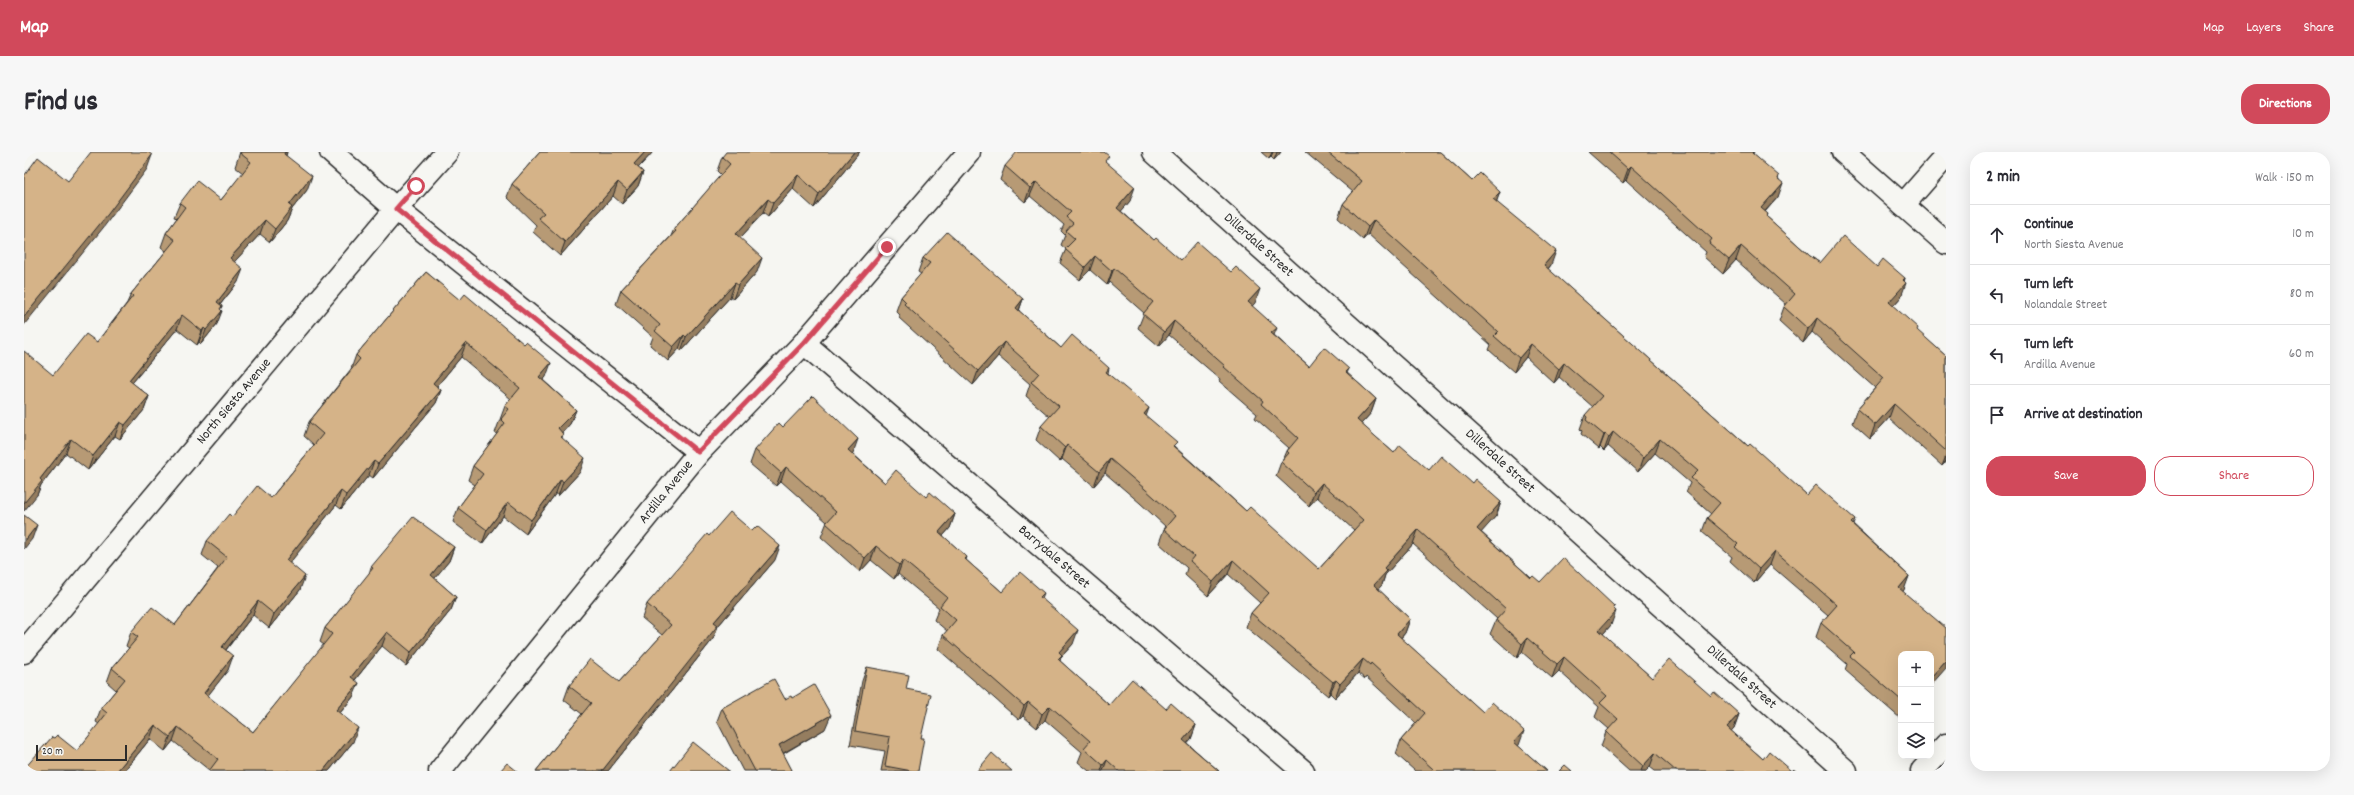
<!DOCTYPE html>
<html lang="en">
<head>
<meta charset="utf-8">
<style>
  body { margin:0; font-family:Dekko,sans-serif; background:#f7f7f7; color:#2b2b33 }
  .controls { position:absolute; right:12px; bottom:12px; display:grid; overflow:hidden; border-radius:8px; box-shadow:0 4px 16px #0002 }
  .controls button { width:36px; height:36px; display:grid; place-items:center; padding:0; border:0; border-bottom:1px solid #e1e1e2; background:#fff; color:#2b2b33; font:20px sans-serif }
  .scale { position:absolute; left:12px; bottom:10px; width:91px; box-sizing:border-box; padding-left:4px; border:2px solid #2b2b2b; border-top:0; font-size:11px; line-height:14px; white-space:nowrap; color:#2b2b2b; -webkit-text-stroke:3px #f6f6f2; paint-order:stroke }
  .stop { position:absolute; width:12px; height:12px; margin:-9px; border:3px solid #d1495b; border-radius:50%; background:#fff }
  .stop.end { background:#d1495b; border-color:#fff; box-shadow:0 1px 4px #0008 }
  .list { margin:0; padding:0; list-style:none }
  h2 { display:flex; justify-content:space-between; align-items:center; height:52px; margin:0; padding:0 16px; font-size:17px }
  h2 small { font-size:13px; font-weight:400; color:#7c7c81 }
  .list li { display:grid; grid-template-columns:26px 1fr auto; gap:12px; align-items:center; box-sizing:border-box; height:60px; padding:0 16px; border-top:1px solid #e1e1e2 }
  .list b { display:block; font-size:15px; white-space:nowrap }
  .list p { margin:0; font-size:13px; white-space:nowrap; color:#7c7c81 }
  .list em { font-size:13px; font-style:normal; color:#7c7c81 }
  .actions { display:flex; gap:8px; padding:12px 16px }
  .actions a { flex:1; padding:9px 0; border:1px solid #d1495b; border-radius:16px; text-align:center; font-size:14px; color:#d1495b }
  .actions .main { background:#d1495b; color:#fff }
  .icon { flex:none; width:22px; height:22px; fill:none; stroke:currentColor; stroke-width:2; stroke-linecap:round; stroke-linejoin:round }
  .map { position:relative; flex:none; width:1922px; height:619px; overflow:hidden; border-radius:16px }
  header { display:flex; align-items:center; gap:24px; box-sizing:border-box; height:56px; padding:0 20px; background:#d1495b; color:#fff }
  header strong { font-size:19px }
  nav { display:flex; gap:22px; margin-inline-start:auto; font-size:14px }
  .intro { display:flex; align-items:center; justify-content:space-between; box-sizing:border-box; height:96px; padding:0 24px }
  h1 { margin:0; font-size:28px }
  .button { padding:10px 18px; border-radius:16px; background:#d1495b; color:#fff; font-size:14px; font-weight:700 }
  main { display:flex; gap:24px; padding:0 24px }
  aside { flex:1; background:#fff; border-radius:16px; box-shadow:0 4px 16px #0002 }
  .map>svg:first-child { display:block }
</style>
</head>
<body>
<header>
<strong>Map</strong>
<nav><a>Map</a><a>Layers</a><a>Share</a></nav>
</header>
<div class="intro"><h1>Find us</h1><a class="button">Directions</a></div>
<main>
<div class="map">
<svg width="1922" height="619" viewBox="0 0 1922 619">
  <rect width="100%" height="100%" fill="#f6f6f2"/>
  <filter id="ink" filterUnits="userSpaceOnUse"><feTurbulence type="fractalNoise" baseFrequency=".025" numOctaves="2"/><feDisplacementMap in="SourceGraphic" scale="8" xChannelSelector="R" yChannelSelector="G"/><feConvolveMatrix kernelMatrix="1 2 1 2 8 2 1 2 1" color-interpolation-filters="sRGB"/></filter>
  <g filter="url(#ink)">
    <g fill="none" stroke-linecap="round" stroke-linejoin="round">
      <defs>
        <g id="minor">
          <path d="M 307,0 L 372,57 L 675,300"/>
          <path id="s1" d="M 1130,0 L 1822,619"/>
          <path d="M 1819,0 L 1922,91"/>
          <path d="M 1879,53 L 1922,4"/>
          <path id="s2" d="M 780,191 L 1279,619"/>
          <path id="s3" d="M 0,500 L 372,57 L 423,0"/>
          <path id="s4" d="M 416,619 L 675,300 L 780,191 L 945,0"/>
          <path d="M 1898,619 L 1922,593"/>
        </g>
      </defs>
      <use href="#minor" stroke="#2b2b2b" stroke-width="25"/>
      <use href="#minor" stroke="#f6f6f2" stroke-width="22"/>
    </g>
    <path fill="#b79a75" stroke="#2b2b2b" d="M 216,0 L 263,0 L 262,4 L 283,38 L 268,57 L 263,69 L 246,90 L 236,82 L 210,110 L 214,130 L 196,153 L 196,157 L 193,172 L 177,192 L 175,190 L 173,193 L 153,177 L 108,231 L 125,244 L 120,258 L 96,287 L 91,284 L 64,318 L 42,301 L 17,333 L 13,343 L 29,223 L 73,190 L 103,151 L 107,142 L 142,99 L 137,95 L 142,81 L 153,66 L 150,65 L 156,51 L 197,48 L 219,21 L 211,15 Z
      M 516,0 L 629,0 L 614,16 L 619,20 L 614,34 L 598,52 L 589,44 L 536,104 L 509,80 L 512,73 L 483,45 L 488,32 Z
      M 1237,0 L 1257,0 L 1250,8 L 1247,5 L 1245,7 Z
      M 1281,0 L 1416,0 L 1448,29 L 1476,40 L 1472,50 L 1527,113 L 1524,117 L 1724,294 L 1783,343 L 1831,367 L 1829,372 L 1885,424 L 1879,439 L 1877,502 L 1877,567 L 1821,518 L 1823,512 L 1792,485 L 1797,471 L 1804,463 L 1746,413 L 1730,431 L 1706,409 L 1708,405 L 1678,380 L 1683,366 L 1687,362 L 1662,340 L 1666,331 L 1631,301 L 1614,320 L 1584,294 L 1580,299 L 1576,295 L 1575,297 L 1557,282 L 1558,279 L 1556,277 L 1561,263 L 1569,255 L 1535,225 L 1530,231 L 1502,205 L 1490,220 L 1465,198 L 1467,193 L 1344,82 L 1339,88 L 1314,66 L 1319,52 L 1329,40 Z
      M 1564,0 L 1730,0 L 1729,2 L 1755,27 L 1754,45 L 1741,60 L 1744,62 L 1743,65 L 1786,104 L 1796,111 L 1853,115 L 1881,126 L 1877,145 L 1869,154 L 1893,179 L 1922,204 L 1922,311 L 1921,311 L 1918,314 L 1865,266 L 1846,287 L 1828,271 L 1833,257 L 1851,236 L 1788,180 L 1779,191 L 1755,169 L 1760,155 L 1762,152 L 1712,108 L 1699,122 L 1680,105 L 1682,100 L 1602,28 L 1599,31 Z
      M 835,1 L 790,56 L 769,37 L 744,65 L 739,61 L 716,86 L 733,120 L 709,147 L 706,145 L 657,199 L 655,197 L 644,209 L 626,193 L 629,185 L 592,152 L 597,138 L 647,84 L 650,77 L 697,23 L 693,19 L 698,5 Z
      M 1083,11 L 1106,49 L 1097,59 L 1130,88 L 1157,108 L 1231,151 L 1228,154 L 1250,183 L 1285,214 L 1325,217 L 1323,221 L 1352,247 L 1347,261 L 1337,272 L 1370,301 L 1405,318 L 1448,331 L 1477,350 L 1472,364 L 1457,380 L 1507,426 L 1516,430 L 1590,454 L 1587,473 L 1579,482 L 1628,526 L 1687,544 L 1715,562 L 1710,576 L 1707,579 L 1739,607 L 1768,619 L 1631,619 L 1626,615 L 1622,619 L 1605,619 L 1577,594 L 1582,580 L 1585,577 L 1571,565 L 1575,555 L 1535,519 L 1528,526 L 1498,500 L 1493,506 L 1466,482 L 1472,468 L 1473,467 L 1389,392 L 1361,423 L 1358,433 L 1354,437 L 1386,467 L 1381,481 L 1377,486 L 1495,593 L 1494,594 L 1523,619 L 1391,619 L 1372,602 L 1377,588 L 1392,571 L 1342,525 L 1341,527 L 1334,521 L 1311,546 L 1306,541 L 1304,544 L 1222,475 L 1227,461 L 1236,451 L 1204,422 L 1184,444 L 1161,423 L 1163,416 L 1135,391 L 1140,377 L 1142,375 L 1116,351 L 1081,321 L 1070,334 L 1038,307 L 1036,310 L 1012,288 L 1017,274 L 1026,265 L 1002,244 L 1006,232 L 974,204 L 949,233 L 875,166 L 876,163 L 872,159 L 877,145 L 897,122 L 894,120 L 899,106 L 999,147 L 995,159 L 1037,196 L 1085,216 L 1084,221 L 1122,264 L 1151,295 L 1222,359 L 1295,417 L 1330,378 L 1293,345 L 1285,354 L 1252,324 L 1257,310 L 1260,306 L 1263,299 L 1265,296 L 1231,266 L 1233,262 L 1195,229 L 1196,227 L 1145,183 L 1135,194 L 1114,176 L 1120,161 L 1085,130 L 1083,133 L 1066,118 L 1056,128 L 1036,111 L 1042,97 L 1037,93 L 1041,83 L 1037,79 L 1040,73 L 1006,44 L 1001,50 L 976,28 L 981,14 Z
      M 402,120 L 522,225 L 519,228 L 552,258 L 546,272 L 538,281 L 539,282 L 538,286 L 556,320 L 534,344 L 532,341 L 502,382 L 479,364 L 458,392 L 429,370 L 434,356 L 451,333 L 444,328 L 449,314 L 473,282 L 471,281 L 481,254 L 487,247 L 437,205 L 413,234 L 417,238 L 412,251 L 349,326 L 345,323 L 317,357 L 312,353 L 265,411 L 276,438 L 245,476 L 229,463 L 202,498 L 204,518 L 183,544 L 229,580 L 300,493 L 296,490 L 301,476 L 345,422 L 347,415 L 430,395 L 425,409 L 410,426 L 432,445 L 427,458 L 382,514 L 358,494 L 331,528 L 329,545 L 316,561 L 329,590 L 305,619 L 185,619 L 185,618 L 149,589 L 141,599 L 126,587 L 100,619 L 0,619 L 53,599 L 75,572 L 72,570 L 77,556 L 92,538 L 83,530 L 88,516 L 105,496 L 102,494 L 107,480 L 151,473 L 194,416 L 178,403 L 183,389 L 208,365 L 247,346 L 290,293 L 280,284 L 285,270 L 327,217 L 332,203 Z
      M 759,275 L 829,301 L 828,301 L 861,331 L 902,345 L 931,362 L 926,376 L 919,384 L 943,405 L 942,408 L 978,440 L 1020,441 L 1018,446 L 1049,492 L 1037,505 L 1036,509 L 1085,553 L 1142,557 L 1172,573 L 1167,587 L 1163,591 L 1195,619 L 1065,619 L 1054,610 L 1058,600 L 1021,568 L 1013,576 L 999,564 L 995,568 L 914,497 L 919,483 L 923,479 L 910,468 L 915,456 L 874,422 L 870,427 L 847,408 L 836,420 L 797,385 L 803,370 L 757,329 L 752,334 L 726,312 L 731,298 Z
      M 685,384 L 751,408 L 694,474 L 689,487 L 584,619 L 512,619 L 558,562 L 540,548 L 545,534 L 595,530 L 638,483 L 618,466 L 623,452 Z
      M 843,515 L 897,586 L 894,619 L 857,619 L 861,599 L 826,593 L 838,529 Z
      M 768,546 L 801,577 L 759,602 L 768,619 L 719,619 L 693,569 L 698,556 Z"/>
    <path fill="#957d5f" stroke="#2b2b2b" d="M 261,0 L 263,0 L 260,10 L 260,2 Z
      M 621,0 L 629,0 L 605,26 L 610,12 Z
      M 830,0 L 836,0 L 835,1 L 790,56 L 795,42 Z
      M 1248,0 L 1249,0 L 1247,5 L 1245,7 Z
      M 1253,0 L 1257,0 L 1250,8 Z
      M 128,3 L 123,17 L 79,76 L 0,173 L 0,165 Z
      M 1607,14 L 1602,28 L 1599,31 L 1604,17 Z
      M 619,20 L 614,34 L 598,52 L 603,38 Z
      M 774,23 L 769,37 L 744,65 L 749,51 Z
      M 288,24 L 283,38 L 268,57 L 263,69 L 246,90 L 251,77 L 265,53 Z
      M 594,30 L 589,44 L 536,104 L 541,90 Z
      M 1012,30 L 1006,44 L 1001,50 L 1006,36 Z
      M 1759,31 L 1754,45 L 1731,70 L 1737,56 Z
      M 1111,35 L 1106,49 L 1088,70 L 1093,56 Z
      M 1476,40 L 1471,54 L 1469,47 Z
      M 744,47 L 739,61 L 707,96 L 712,82 Z
      M 241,68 L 236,82 L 201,120 L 206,106 Z
      M 1350,68 L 1344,82 L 1339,88 L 1344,75 Z
      M 1717,94 L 1712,108 L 1699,122 L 1705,108 Z
      M 1532,99 L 1527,113 L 1515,127 L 1520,113 Z
      M 1071,104 L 1066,118 L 1056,128 L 1061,115 Z
      M 738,106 L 733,120 L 709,147 L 714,133 Z
      M 1090,116 L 1085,130 L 1083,133 L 1088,119 Z
      M 219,117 L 214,130 L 187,164 L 193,150 Z
      M 1881,126 L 1878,135 L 1882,131 L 1877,145 L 1860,164 L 1865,150 L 1879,128 Z
      M 711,131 L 706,145 L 657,199 L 662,185 Z
      M 1236,137 L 1231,151 L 1219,164 L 1224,150 Z
      M 999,147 L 994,161 L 992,156 Z
      M 198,154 L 194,163 L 198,159 L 193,172 L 177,192 L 182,178 Z
      M 158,163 L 153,177 L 99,242 L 105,228 Z
      M 1793,166 L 1788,180 L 1779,191 L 1784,177 Z
      M 1150,169 L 1145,183 L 1135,194 L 1140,180 Z
      M 180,176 L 175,190 L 173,193 L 178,179 Z
      M 1253,176 L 1247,190 L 1247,181 Z
      M 660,183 L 655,197 L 644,209 L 649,195 Z
      M 980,190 L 974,204 L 949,233 L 954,219 Z
      M 442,191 L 437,205 L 404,245 L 409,231 Z
      M 1507,192 L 1502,205 L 1490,220 L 1495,206 Z
      M 527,211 L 522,225 L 510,239 L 515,225 Z
      M 1540,211 L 1535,225 L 1530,231 L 1535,217 Z
      M 417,238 L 412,251 L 349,326 L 354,312 Z
      M 125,244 L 120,258 L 96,287 L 101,273 Z
      M 1352,247 L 1347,261 L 1328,282 L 1333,268 Z
      M 1870,252 L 1865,266 L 1846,287 L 1851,273 Z
      M 1125,256 L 1120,270 L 1120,262 Z
      M 552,258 L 546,272 L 529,290 L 534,276 Z
      M 96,270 L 91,284 L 64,318 L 69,304 Z
      M 1589,280 L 1584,294 L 1580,299 L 1585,285 Z
      M 1581,282 L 1576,295 L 1575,297 L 1580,283 Z
      M 47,287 L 42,301 L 17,333 L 13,343 L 0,359 L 0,351 L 16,327 Z
      M 834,287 L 829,301 L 819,312 L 824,298 Z
      M 1636,287 L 1631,301 L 1614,320 L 1619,306 Z
      M 1043,293 L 1038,307 L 1036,310 L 1041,296 Z
      M 1922,304 L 1922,309 L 1918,314 Z
      M 561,306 L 556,320 L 534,344 L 539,330 Z
      M 1086,307 L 1081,321 L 1070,334 L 1075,320 Z
      M 350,309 L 345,323 L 317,357 L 322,343 Z
      M 762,315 L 757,329 L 752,334 L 757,321 Z
      M 537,327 L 532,341 L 502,382 L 507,368 Z
      M 1298,331 L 1293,345 L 1285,354 L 1290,340 Z
      M 317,339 L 312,353 L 257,422 L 262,408 Z
      M 484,350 L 479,364 L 458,392 L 463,378 Z
      M 1477,350 L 1472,364 L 1448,391 L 1453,377 Z
      M 931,362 L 926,376 L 910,394 L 915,380 Z
      M 13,373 L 8,387 L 0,397 L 0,390 Z
      M 1394,378 L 1389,392 L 1361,423 L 1358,433 L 1345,447 L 1350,433 L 1360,416 Z
      M 756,394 L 751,408 L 694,474 L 689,487 L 584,619 L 578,619 L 690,470 Z
      M 852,394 L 847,408 L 836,420 L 841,406 Z
      M 430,395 L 425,409 L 402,437 L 407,423 Z
      M 1751,399 L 1746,413 L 1730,431 L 1735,417 Z
      M 879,408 L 874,422 L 870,427 L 875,413 Z
      M 1209,408 L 1204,422 L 1184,444 L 1189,430 Z
      M 281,424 L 276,438 L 245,476 L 250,462 Z
      M 1885,424 L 1880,438 L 1870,450 L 1875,436 Z
      M 432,445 L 427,458 L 382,514 L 387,500 Z
      M 234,449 L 229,463 L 193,509 L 198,495 Z
      M 1590,454 L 1587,464 L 1592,459 L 1587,473 L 1570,492 L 1575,478 Z
      M 1386,467 L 1381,481 L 1368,496 L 1373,482 Z
      M 1054,478 L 1049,492 L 1037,505 L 1033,517 L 1035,500 Z
      M 363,480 L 358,494 L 322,539 L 327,525 Z
      M 1503,486 L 1498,500 L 1493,506 L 1498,492 Z
      M 209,504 L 204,518 L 175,555 L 180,541 Z
      M 1540,505 L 1535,519 L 1528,526 L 1533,512 Z
      M 1339,507 L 1334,521 L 1311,546 L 1316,532 Z
      M 1922,508 L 1922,516 L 1907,533 L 1907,525 Z
      M 1312,528 L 1306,541 L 1304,544 L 1309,530 Z
      M 335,531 L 329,545 L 307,572 L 312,558 Z
      M 1004,550 L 999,564 L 995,568 L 1000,554 Z
      M 1026,554 L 1021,568 L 1013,576 L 1018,562 Z
      M 1715,562 L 1710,576 L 1698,589 L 1703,575 Z
      M 807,563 L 801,577 L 749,607 L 755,593 Z
      M 131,573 L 126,587 L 100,619 L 93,619 Z
      M 1172,573 L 1167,587 L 1154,602 L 1159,588 Z
      M 154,575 L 149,589 L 141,599 L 146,585 Z
      M 334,576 L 329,590 L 305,619 L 299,619 Z
      M 1500,579 L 1495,593 L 1485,604 L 1490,590 Z
      M 1631,601 L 1626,615 L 1622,619 L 1617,619 L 1619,614 Z
      M 1083,608 L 1079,619 L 1077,619 L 1079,613 Z"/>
    <path fill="#d5b388" stroke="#2b2b2b" d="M 67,0 L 124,0 L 128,3 L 84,62 L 0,165 L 0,24 L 14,5 L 44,29 Z
      M 216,0 L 261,0 L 260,2 L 288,24 L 265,53 L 268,55 L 251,77 L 241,68 L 206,106 L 219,117 L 193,150 L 198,154 L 196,157 L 198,159 L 182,178 L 180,176 L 178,179 L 158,163 L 105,228 L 125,244 L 101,273 L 96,270 L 69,304 L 47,287 L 16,327 L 18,329 L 0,351 L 0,199 L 29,223 L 62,182 L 73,190 L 109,144 L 107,142 L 151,88 L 142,81 L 161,55 L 156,51 L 173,29 L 197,48 L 227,10 L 216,1 Z
      M 516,0 L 621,0 L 610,12 L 619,20 L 603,38 L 594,30 L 541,90 L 514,66 L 520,61 L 488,32 Z
      M 702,0 L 830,0 L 795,42 L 774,23 L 749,51 L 744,47 L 712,82 L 738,106 L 714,133 L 711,131 L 662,185 L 660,183 L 649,195 L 631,179 L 636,173 L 597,138 L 652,79 L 650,77 L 706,12 L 698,5 Z
      M 993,0 L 1080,0 L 1085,4 L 1081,9 L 1111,35 L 1093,56 L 1130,88 L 1132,86 L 1157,108 L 1173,90 L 1207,120 L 1212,115 L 1236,137 L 1224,150 L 1253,176 L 1247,181 L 1285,214 L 1300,195 L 1325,217 L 1322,220 L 1352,247 L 1333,268 L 1370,301 L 1376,293 L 1405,318 L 1417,304 L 1448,331 L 1451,327 L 1477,350 L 1453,377 L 1507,426 L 1509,424 L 1516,430 L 1539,406 L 1590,454 L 1589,456 L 1592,459 L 1575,478 L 1628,526 L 1645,507 L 1687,544 L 1690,540 L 1715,562 L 1703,575 L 1739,607 L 1745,599 L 1768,619 L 1652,619 L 1631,601 L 1619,614 L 1582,580 L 1594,567 L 1576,551 L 1583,544 L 1540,505 L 1533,512 L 1503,486 L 1498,492 L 1472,468 L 1482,457 L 1394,378 L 1360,416 L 1363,419 L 1350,433 L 1386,467 L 1373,482 L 1459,560 L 1468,550 L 1500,579 L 1490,590 L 1523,619 L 1407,619 L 1409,617 L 1377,588 L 1401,561 L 1347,511 L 1346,513 L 1339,507 L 1316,532 L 1312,528 L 1309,530 L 1227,461 L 1245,441 L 1209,408 L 1189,430 L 1166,409 L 1170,404 L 1140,377 L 1151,364 L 1121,337 L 1086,307 L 1075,320 L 1043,293 L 1041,296 L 1017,274 L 1035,254 L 1007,230 L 1015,221 L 980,190 L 954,219 L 880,152 L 882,150 L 877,145 L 906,111 L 899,106 L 923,80 L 999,147 L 992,156 L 1037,196 L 1048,183 L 1085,216 L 1082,220 L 1125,256 L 1120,262 L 1153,290 L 1149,294 L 1222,359 L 1226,355 L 1295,417 L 1339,368 L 1298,331 L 1290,340 L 1257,310 L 1265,301 L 1263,299 L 1274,286 L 1237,252 L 1239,249 L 1200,215 L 1201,214 L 1150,169 L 1140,180 L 1119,162 L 1129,150 L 1090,116 L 1088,119 L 1071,104 L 1061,115 L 1041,97 L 1051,87 L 1042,79 L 1049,71 L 1042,65 L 1047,60 L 1012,30 L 1006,36 L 981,14 Z
      M 1303,0 L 1416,0 L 1448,29 L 1456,21 L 1476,40 L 1469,47 L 1532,99 L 1520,113 L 1724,294 L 1726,292 L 1783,343 L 1792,333 L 1831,367 L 1827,371 L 1885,424 L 1875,436 L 1922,476 L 1922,508 L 1907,525 L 1907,502 L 1877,502 L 1877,548 L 1826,504 L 1830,500 L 1797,471 L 1813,453 L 1751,399 L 1735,417 L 1711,395 L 1714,392 L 1683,366 L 1696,351 L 1667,326 L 1674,319 L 1636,287 L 1619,306 L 1589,280 L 1585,285 L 1581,282 L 1580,283 L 1562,268 L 1563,265 L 1561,263 L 1578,244 L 1540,211 L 1535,217 L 1507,192 L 1495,206 L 1470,184 L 1474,180 L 1350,68 L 1344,75 L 1319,52 L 1338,29 Z
      M 1585,0 L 1729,0 L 1728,1 L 1755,24 L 1754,27 L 1759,31 L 1737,56 L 1744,62 L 1742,64 L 1786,104 L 1796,111 L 1819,84 L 1853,115 L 1859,107 L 1881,126 L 1879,128 L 1882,131 L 1865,150 L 1894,176 L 1893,178 L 1922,204 L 1922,299 L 1870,252 L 1851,273 L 1833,257 L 1860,226 L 1793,166 L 1784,177 L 1760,155 L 1771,142 L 1717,94 L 1705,108 L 1685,91 L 1688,87 L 1607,14 L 1604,17 Z
      M 402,120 L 436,148 L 441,142 L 500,192 L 502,190 L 527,211 L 515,225 L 552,258 L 534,276 L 539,282 L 537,285 L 561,306 L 539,330 L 537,327 L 507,368 L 484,350 L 463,378 L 434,356 L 459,322 L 449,314 L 481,271 L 477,267 L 485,257 L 481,254 L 496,236 L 442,191 L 409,231 L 417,238 L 354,312 L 350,309 L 322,343 L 317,339 L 262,408 L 281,424 L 250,462 L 234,449 L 198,495 L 209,504 L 180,541 L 229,580 L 308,482 L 301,476 L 349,416 L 347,415 L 389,365 L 430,395 L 407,423 L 432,445 L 387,500 L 363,480 L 327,525 L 335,531 L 312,558 L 334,576 L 299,619 L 265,619 L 264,618 L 263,619 L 185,619 L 194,607 L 154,575 L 146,585 L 131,573 L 93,619 L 0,619 L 0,617 L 28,585 L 30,586 L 33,583 L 53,599 L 83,561 L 77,556 L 101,527 L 88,516 L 114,485 L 107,480 L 128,455 L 151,473 L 203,405 L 183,389 L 205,362 L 208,365 L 233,334 L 247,346 L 299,282 L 285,270 L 336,207 L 332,203 Z
      M 789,244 L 834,287 L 824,298 L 861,331 L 872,318 L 902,345 L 906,340 L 931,362 L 915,380 L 943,405 L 941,407 L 978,440 L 996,420 L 1020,441 L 1016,445 L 1054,478 L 1035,500 L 1038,503 L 1034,507 L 1085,553 L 1108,527 L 1142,557 L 1147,551 L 1172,573 L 1159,588 L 1195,619 L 1095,619 L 1083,608 L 1079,613 L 1060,596 L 1066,589 L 1026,554 L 1018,562 L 1004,550 L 1000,554 L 919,483 L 932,468 L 916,454 L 923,445 L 879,408 L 875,413 L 852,394 L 841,406 L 802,371 L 812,360 L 762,315 L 757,321 L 731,298 L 755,271 L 759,275 Z
      M 706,360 L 728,379 L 733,374 L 756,394 L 690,470 L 694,473 L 578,619 L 512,619 L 567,551 L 545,534 L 566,507 L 595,530 L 647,473 L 623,452 L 683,382 L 685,384 Z
      M 0,363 L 13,373 L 0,390 Z
      M 843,515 L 885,523 L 882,537 L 907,542 L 897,586 L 900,586 L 894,619 L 888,619 L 861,614 L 866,585 L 831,579 Z
      M 750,527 L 761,547 L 767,544 L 768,546 L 790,533 L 807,563 L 755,593 L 768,618 L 766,619 L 731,619 L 698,556 Z
      M 669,590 L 705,619 L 646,619 Z
      M 968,601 L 988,619 L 953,619 Z
      M 483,611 L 493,619 L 476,619 Z
      M 1541,613 L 1548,619 L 1535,619 Z
      M 1770,617 L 1773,619 L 1768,619 Z"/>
  </g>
  <g fill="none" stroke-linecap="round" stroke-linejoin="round" filter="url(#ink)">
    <path stroke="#d1495b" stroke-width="5" d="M 392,34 L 372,57 L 674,300 L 780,191 L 863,95"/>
  </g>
  <g text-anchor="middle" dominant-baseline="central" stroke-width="3" stroke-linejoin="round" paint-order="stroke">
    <g font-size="14" fill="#2b2b2b" stroke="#f6f6f2">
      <text stroke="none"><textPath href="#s1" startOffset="140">Dillerdale Street</textPath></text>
      <text stroke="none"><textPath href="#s3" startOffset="327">North Siesta Avenue</textPath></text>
      <text stroke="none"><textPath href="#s1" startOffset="464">Dillerdale Street</textPath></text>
      <text stroke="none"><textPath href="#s4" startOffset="359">Ardilla Avenue</textPath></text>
      <text stroke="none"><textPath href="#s2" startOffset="329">Barrydale Street</textPath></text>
      <text stroke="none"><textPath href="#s1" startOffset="788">Dillerdale Street</textPath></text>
    </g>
  </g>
</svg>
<div class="controls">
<button>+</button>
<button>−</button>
<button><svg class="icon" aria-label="layers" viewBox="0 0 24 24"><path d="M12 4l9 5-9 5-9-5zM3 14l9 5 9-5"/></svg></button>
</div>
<div class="scale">20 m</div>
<div class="stop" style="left:392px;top:34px"></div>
<div class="stop end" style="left:863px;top:95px"></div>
</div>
<aside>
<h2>2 min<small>Walk · 150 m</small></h2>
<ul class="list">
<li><svg class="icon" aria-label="ahead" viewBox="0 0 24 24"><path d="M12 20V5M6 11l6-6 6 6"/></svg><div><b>Continue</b><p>North Siesta Avenue</p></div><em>10 m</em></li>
<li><svg class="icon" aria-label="left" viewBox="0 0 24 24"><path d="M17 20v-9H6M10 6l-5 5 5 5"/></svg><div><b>Turn left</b><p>Nolandale Street</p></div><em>80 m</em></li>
<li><svg class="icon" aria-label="left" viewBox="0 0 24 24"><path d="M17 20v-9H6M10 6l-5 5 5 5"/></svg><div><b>Turn left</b><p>Ardilla Avenue</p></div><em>60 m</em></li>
<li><svg class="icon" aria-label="arrive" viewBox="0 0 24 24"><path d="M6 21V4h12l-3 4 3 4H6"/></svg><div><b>Arrive at destination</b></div></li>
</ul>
<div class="actions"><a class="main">Save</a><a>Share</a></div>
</aside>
</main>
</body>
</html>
